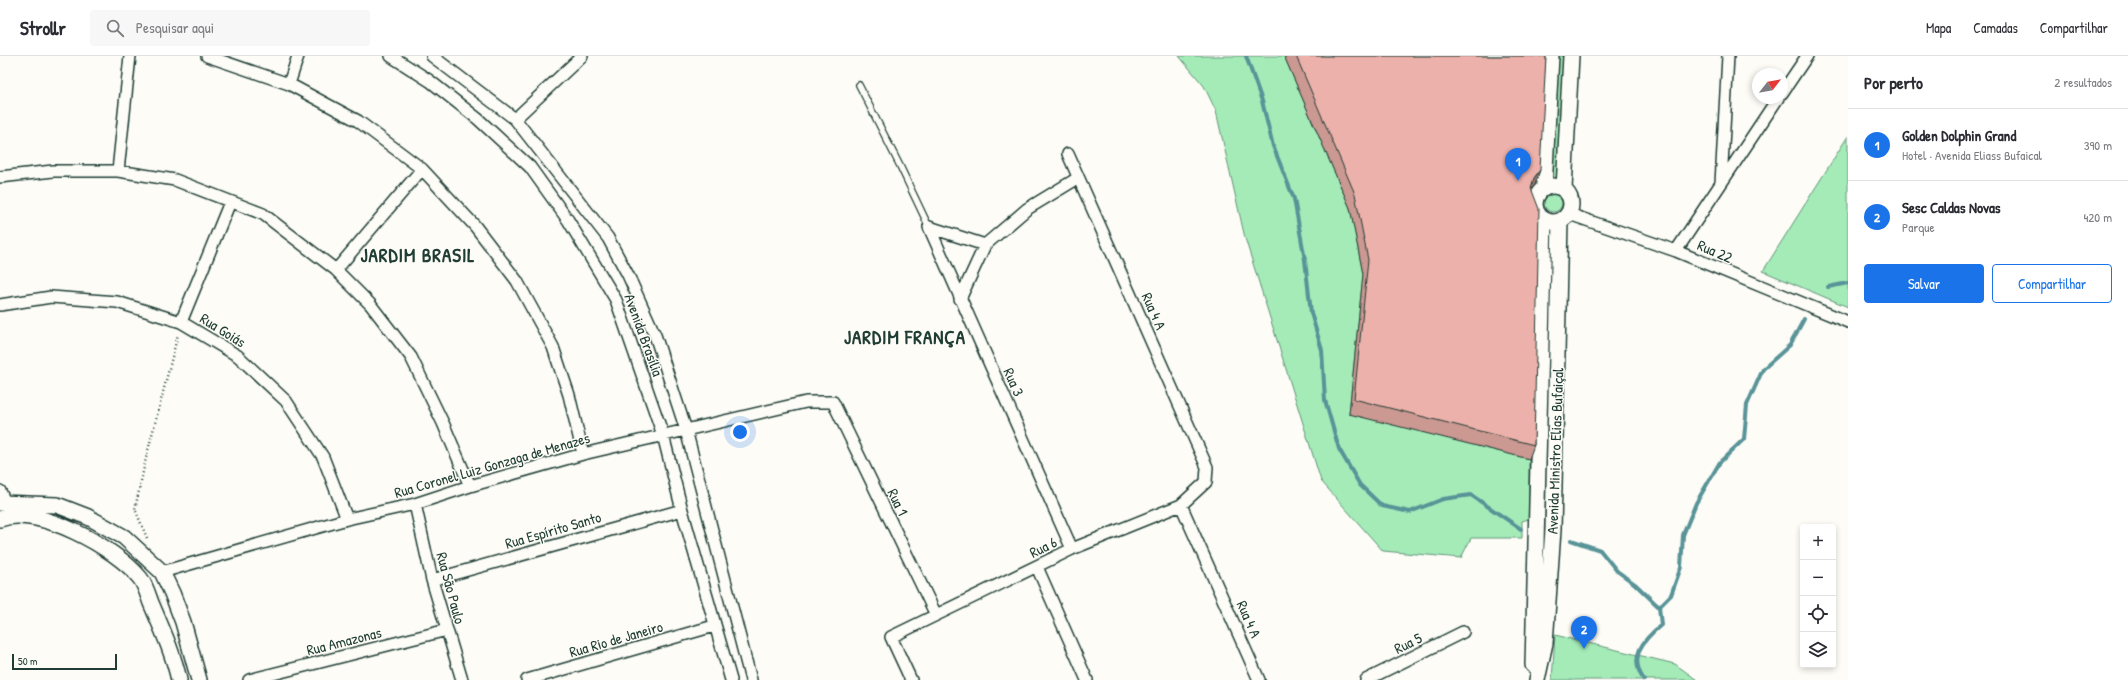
<!DOCTYPE html>
<html lang="pt">
<head>
<meta charset="utf-8">
<style>
  body { margin:0; font-family:"Patrick Hand",sans-serif; background:#f7f7f7; color:#2b2b33 }
  .controls { position:absolute; right:12px; bottom:12px; display:grid; overflow:hidden; border-radius:4px; box-shadow:0 2px 6px #0003 }
  .controls button { width:36px; height:36px; display:grid; place-items:center; padding:0; border:0; border-bottom:1px solid #e1e1e2; background:#fff; color:#2b2b33; font:20px sans-serif }
  .compass { position:absolute; left:1752px; top:12px; width:36px; height:36px; border-radius:50%; background:#fff; box-shadow:0 2px 6px #0003; rotate:59deg }
  .scale { position:absolute; left:12px; bottom:10px; width:105px; box-sizing:border-box; padding-left:4px; border:2px solid #1f3d34; border-top:0; font-size:11px; line-height:14px; white-space:nowrap; color:#1f3d34; -webkit-text-stroke:3px #fdfcf7; paint-order:stroke }
  .you { position:absolute; left:740px; top:376px; width:14px; height:14px; margin:-10px; border:3px solid #fff; border-radius:50%; background:#1a73e8; box-shadow:0 0 0 6px #1a73e833 }
  .badge { display:grid; place-items:center; width:26px; height:26px; border-radius:50%; background:#1a73e8; color:#fff; font-size:13px; font-weight:700 }
  .pin { position:absolute; translate:-50% -33px; filter:drop-shadow(0 1px 2px #0008) }
  .pin::after { content:''; position:absolute; top:21px; width:14px; height:12px; background:inherit; clip-path:polygon(0 0,100% 0,50% 100%) }
  .list { margin:0; padding:0; list-style:none }
  h2 { display:flex; justify-content:space-between; align-items:center; height:52px; margin:0; padding:0 16px; font-size:17px }
  h2 small { font-size:13px; font-weight:400; color:#7c7c81 }
  .list li { display:grid; grid-template-columns:26px 1fr auto; gap:12px; align-items:center; box-sizing:border-box; height:72px; padding:0 16px; border-top:1px solid #e1e1e2 }
  .list b { display:block; font-size:15px; white-space:nowrap }
  .list p { margin:0; font-size:13px; white-space:nowrap; color:#7c7c81 }
  .list em { font-size:13px; font-style:normal; color:#7c7c81 }
  .actions { display:flex; gap:8px; padding:12px 16px }
  .actions a { flex:1; padding:9px 0; border:1px solid #1a73e8; border-radius:4px; text-align:center; font-size:14px; color:#1a73e8 }
  .actions .main { background:#1a73e8; color:#fff }
  .icon { flex:none; width:22px; height:22px; fill:none; stroke:currentColor; stroke-width:2; stroke-linecap:round; stroke-linejoin:round }
  .map { position:relative; flex:none; width:1848px; height:624px; overflow:hidden }
  header { display:flex; align-items:center; gap:24px; box-sizing:border-box; height:56px; padding:0 20px; background:#fff; border-bottom:1px solid #e1e1e2 }
  header strong { font-size:19px }
  nav { display:flex; gap:22px; margin-inline-start:auto; font-size:14px }
  .search { width:280px; height:36px; background:#f7f7f7; display:flex; align-items:center; gap:10px; box-sizing:border-box; padding:0 14px; border-radius:4px; color:#7c7c81; font-size:15px }
  main { display:flex }
  aside { flex:1; background:#fff }
  .map>svg:first-child { display:block }
</style>
</head>
<body>
<header>
<strong>Strollr</strong>
<div class="search"><svg class="icon" aria-label="search" viewBox="0 0 24 24"><circle cx="10" cy="10" r="6"/><path d="M15 15l6 6"/></svg>Pesquisar aqui</div>
<nav><a>Mapa</a><a>Camadas</a><a>Compartilhar</a></nav>
</header>
<main>
<div class="map">
<svg width="1848" height="624" viewBox="0 0 1848 624">
  <rect width="100%" height="100%" fill="#fdfcf7"/>
  <filter id="ink" filterUnits="userSpaceOnUse"><feTurbulence type="fractalNoise" baseFrequency=".025" numOctaves="2"/><feDisplacementMap in="SourceGraphic" scale="8" xChannelSelector="R" yChannelSelector="G"/><feConvolveMatrix kernelMatrix="1 2 1 2 8 2 1 2 1" color-interpolation-filters="sRGB"/></filter>
  <g filter="url(#ink)">
    <path fill="#a4ebb8" stroke="#629476" d="M 1179,0 L 1284,0 L 1350,152 L 1363,218 L 1349,357 L 1529,403 L 1529,463 L 1522,465 L 1522,482 L 1471,482 L 1461,502 L 1383,495 L 1321,425 L 1245,182 L 1216,55 L 1204,30 Z
      M 1558,0 L 1566,0 L 1558,122 L 1555,124 L 1551,120 Z
      M 1848,80 L 1848,251 L 1763,215 Z
      M1544 147a9 9 0 1 1 18 0a9 9 0 1 1-18 0Z
      M 1555,579 L 1675,608 L 1697,624 L 1552,624 Z"/>
    <g fill="none" stroke-linecap="round" stroke-linejoin="round">
      <path stroke="#589397" stroke-width="4" d="M 1246,0 L 1262,45 L 1273,90 L 1294,143 L 1305,204 L 1311,257 L 1322,294 L 1325,344 L 1339,393 L 1360,429 L 1382,450 L 1410,456 L 1443,443 L 1471,439 L 1521,473
        M 1828,231 L 1848,227
        M 1571,484 L 1600,494 L 1617,515 L 1635,528 L 1659,551 L 1661,569 C 1643,584 1628,601 1644,624
        M 1659,551 L 1671,539 L 1681,511 L 1683,479 L 1696,447 L 1720,406 L 1744,383 L 1747,349 L 1763,313 L 1790,289 L 1804,263"/>
      <defs>
        <path id="lane" d="M 859,29 L 900,110 L 929,171"/>
        <path id="street" d="M 207,0 L 289,28 L 358,65 L 422,113 L 475,170 L 517,225 L 553,291 L 569,339 L 583,398
          M 391,0 L 430,25 L 478,63 L 530,111 L 568,164 L 616,244 L 663,379 L 682,454 L 731,624
          M 432,0 L 515,63 L 608,182 L 628,219 L 655,279 L 686,374 L 751,624
          M 289,28 L 298,0
          M 1782,37 L 1807,0
          M 515,63 L 582,0
          M 118,115 L 130,0
          M 0,121 L 53,115 L 118,115 L 175,124 L 263,158 L 336,214 L 370,248 L 411,301 L 443,367 L 470,430
          M 1721,127 L 1728,0
          M 1569,158 L 1676,195 L 1848,266
          M 929,171 L 1072,493
          M 929,171 L 985,189
          M 1676,195 L 1778,42
          M 336,214 L 422,113
          M 960,243 L 985,189 L 1027,153 L 1078,122
          M 0,249 L 51,241 L 117,246 L 181,266 L 238,300 L 286,345 L 323,401 L 347,463
          M 181,266 L 230,146
          M 0,435 L 8,453
          M 415,448 L 432,524 L 462,624
          M 1181,449 L 1259,624
          M 1037,511 L 1087,624
          M 162,516 L 347,463 L 415,448 L 470,430 L 583,398 L 806,346 L 833,346 L 936,559
          M 432,524 L 682,454
          M 249,624 L 447,574
          M 527,624 L 714,570
          M 911,624 L 891,581 L 1072,493 L 1181,449 L 1206,426 L 1207,411 L 1068,98
          M 1366,624 L 1463,576"/>
        <path id="secondary" d="M1535 148a18 18 0 1 1 36 0a18 18 0 1 1-36 0Z
          M 1544,132 L 1551,0
          M 1564,133 L 1571,0
          M 0,447 L 57,449 L 88,461 L 124,481 L 162,516 L 172,537 L 183,566 L 199,624
          M 0,463 C 37,448 116,492 140,522 C 145,528 148,539 151,547 C 162,573 173,597 179,624
          M 1533,609 L 1544,164
          M 1537,624 L 1545,587 L 1553,474 L 1560,165"/>
      </defs>
      <use href="#lane" stroke="#1f3d34" stroke-width="8"/>
      <use href="#street" stroke="#1f3d34" stroke-width="14"/>
      <use href="#secondary" stroke="#1f3d34" stroke-width="18"/>
      <path stroke="#1f3d34" stroke-width="2.5" stroke-dasharray="1 3" stroke-linecap="butt" d="M 147,482 L 135,453 L 146,402 L 178,278"/>
      <use href="#lane" stroke="#fdfcf7" stroke-width="5.5"/>
      <use href="#street" stroke="#fdfcf7" stroke-width="11"/>
      <use href="#secondary" stroke="#fdfcf7" stroke-width="15"/>
    </g>
    <path fill="#cb9892" stroke="#1f3d34" d="M 1284,0 L 1546,0 L 1535,129 L 1532,133 L 1534,389 L 1529,403 L 1349,358 L 1363,218 L 1350,152 Z"/>
    <path fill="#a57c77" stroke="#1f3d34" d="M 1540,114 L 1535,129 L 1529,136 L 1534,122 Z"/>
    <path fill="#ecb1aa" stroke="#1f3d34" d="M 1296,0 L 1546,0 L 1540,114 L 1534,122 L 1531,132 L 1539,153 L 1534,389 L 1354,343 L 1368,204 L 1355,138 Z"/>
  </g>
  <g text-anchor="middle" dominant-baseline="central" stroke-width="3" stroke-linejoin="round" paint-order="stroke">
    <g font-size="15" fill="#1f3d34" stroke="#fdfcf7">
      <text transform="translate(1715 195) rotate(23)">Rua 22</text>
      <text transform="translate(1154 255) rotate(66)">Rua 4 A</text>
      <text transform="translate(223 274) rotate(32)">Rua Goiás</text>
      <text transform="translate(644 279) rotate(70)">Avenida Brasília</text>
      <text transform="translate(1014 326) rotate(66)">Rua 3</text>
      <text transform="translate(1555 395) rotate(-88)">Avenida Ministro Elias Bufaiçal</text>
      <text transform="translate(492 409) rotate(-16)">Rua Coronel Luiz Gonzaga de Menazes</text>
      <text transform="translate(898 446) rotate(64)">Rua 1</text>
      <text transform="translate(553 474) rotate(-16)">Rua Espírito Santo</text>
      <text transform="translate(1043 491) rotate(-27)">Rua 6</text>
      <text transform="translate(451 532) rotate(75)">Rua São Paulo</text>
      <text transform="translate(1249 563) rotate(66)">Rua 4 A</text>
      <text transform="translate(616 583) rotate(-16)">Rua Rio de Janeiro</text>
      <text transform="translate(344 585) rotate(-14)">Rua Amazonas</text>
      <text transform="translate(1408 587) rotate(-26)">Rua 5</text>
    </g>
    <g font-size="19" font-weight="bold" letter-spacing="1" fill="#1f3d34" stroke="#fdfcf7">
      <text x="418" y="199">JARDIM BRASIL</text>
      <text x="905" y="281">JARDIM FRANÇA</text>
    </g>
  </g>
</svg>
<div class="controls">
<button>+</button>
<button>−</button>
<button><svg class="icon" aria-label="locate" viewBox="0 0 24 24"><circle cx="12" cy="12" r="6"/><path d="M12 2v4M12 18v4M2 12h4M18 12h4"/></svg></button>
<button><svg class="icon" aria-label="layers" viewBox="0 0 24 24"><path d="M12 4l9 5-9 5-9-5zM3 14l9 5 9-5"/></svg></button>
</div>
<svg class="compass" viewBox="-18 -18 36 36"><path d="M0-13l5 13h-10z" fill="#e53935"/><path d="M0 13l5-13h-10z" fill="#7c7c81"/></svg>
<div class="scale">50 m</div>
<div class="you"></div>
<div class="pin badge" style="left:1518px;top:125px">1</div>
<div class="pin badge" style="left:1584px;top:593px">2</div>
</div>
<aside>
<h2>Por perto<small>2 resultados</small></h2>
<ul class="list">
<li><span class="badge">1</span><div><b>Golden Dolphin Grand</b><p>Hotel · Avenida Eliass Bufaical</p></div><em>390 m</em></li>
<li><span class="badge">2</span><div><b>Sesc Caldas Novas</b><p>Parque</p></div><em>420 m</em></li>
</ul>
<div class="actions"><a class="main">Salvar</a><a>Compartilhar</a></div>
</aside>
</main>
</body>
</html>
